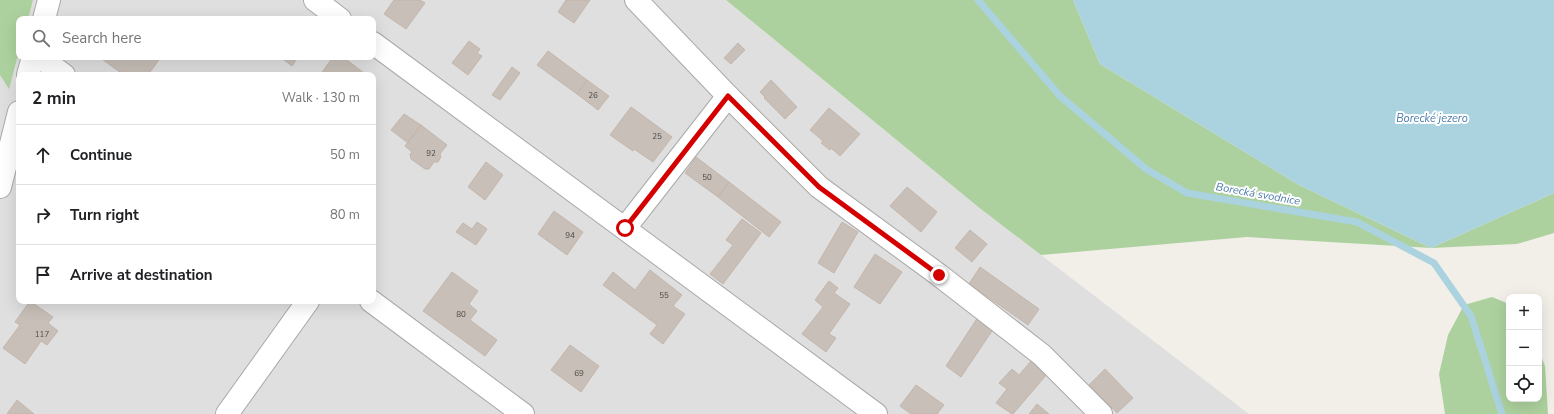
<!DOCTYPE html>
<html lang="en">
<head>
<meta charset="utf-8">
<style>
  body { margin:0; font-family:"Nunito Sans",sans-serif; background:#f6f6f6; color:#202124 }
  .controls { position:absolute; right:12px; bottom:12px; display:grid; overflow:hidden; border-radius:8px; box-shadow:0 4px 16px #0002 }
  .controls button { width:36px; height:36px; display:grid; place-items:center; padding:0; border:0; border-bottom:1px solid #e0e0e0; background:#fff; color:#202124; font:20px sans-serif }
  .stop { position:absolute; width:12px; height:12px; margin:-9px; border:3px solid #d40000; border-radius:50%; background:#fff }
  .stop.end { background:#d40000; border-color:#fff; box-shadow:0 1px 4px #0008 }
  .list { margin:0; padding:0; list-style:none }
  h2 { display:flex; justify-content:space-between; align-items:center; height:52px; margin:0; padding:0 16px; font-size:17px }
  h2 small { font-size:13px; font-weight:400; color:#757577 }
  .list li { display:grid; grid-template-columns:26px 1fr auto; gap:12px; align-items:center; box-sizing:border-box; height:60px; padding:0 16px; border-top:1px solid #e0e0e0 }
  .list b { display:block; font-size:15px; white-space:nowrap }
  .list em { font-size:13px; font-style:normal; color:#757577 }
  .icon { flex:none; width:22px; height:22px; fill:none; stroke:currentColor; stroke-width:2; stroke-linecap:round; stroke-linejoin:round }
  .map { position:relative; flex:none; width:1554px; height:414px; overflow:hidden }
  .search { position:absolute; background:#fff; box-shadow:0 4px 16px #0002; left:16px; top:16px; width:360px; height:44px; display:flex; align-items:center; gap:10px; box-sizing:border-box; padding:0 14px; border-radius:8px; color:#757577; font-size:15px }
  .panel { position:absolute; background:#fff; box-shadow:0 4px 16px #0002; left:16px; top:72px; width:360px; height:232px; border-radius:8px }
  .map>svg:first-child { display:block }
</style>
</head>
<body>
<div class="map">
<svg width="1554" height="414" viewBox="0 0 1554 414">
  <rect width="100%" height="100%" fill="#f2efe9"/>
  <path fill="#e0dfdf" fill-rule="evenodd" d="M 0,0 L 726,0 L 977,206 L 1249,414 L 0,414 ZM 19,19 L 373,19 L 373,57 L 19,57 ZM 19,75 L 373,75 L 373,301 L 19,301 Z"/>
  <path fill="#add19e" d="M 0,0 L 33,0 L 28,19 L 19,19 L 19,51 L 9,89 L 0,75 Z
    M 726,0 L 1073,0 L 1100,64 L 1299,185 L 1431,248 L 1554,193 L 1554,233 L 1517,244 L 1431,248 L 1247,237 L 1041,255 L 977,206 Z
    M 1492,297 L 1509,304 L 1509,399 L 1539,399 L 1539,351 L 1545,366 L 1548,414 L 1445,414 L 1439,374 L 1448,335 L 1464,305 Z"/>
  <path fill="#aad3df" d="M 1073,0 L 1554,0 L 1554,193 L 1431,248 L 1299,185 L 1100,64 Z"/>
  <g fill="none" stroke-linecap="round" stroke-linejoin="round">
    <path stroke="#aad3df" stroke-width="7" d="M 978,0 L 1060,96 L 1146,169 L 1187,193 L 1357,222 L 1434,263 L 1471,316 L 1502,414"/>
  </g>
  <path fill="#c7bfb8" stroke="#c4b6ab" d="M 394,0 L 420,0 L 425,3 L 406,29 L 384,14 Z
    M 566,0 L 590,0 L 574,23 L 558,12 Z
    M 469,41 L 480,49 L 477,53 L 482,56 L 468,75 L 452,63 Z
    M 738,43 L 745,50 L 731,64 L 724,58 Z
    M 548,51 L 587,80 L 577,94 L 537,65 Z
    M 99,57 L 161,57 L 148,75 L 124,75 Z
    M 280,57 L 298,57 L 292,66 Z
    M 333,57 L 343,57 L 364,73 L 362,75 L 320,75 Z
    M 512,67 L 520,73 L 500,100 L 492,95 Z
    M 587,80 L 609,96 L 598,110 L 577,94 Z
    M 771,80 L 797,107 L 785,119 L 764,98 L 765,97 L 760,92 Z
    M 631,107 L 672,137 L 653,162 L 634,149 L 633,151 L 610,135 Z
    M 829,108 L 860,134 L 840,156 L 831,148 L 830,150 L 821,143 L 823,141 L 810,130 Z
    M 404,114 L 421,125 L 408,143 L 391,130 Z
    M 421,125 L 447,145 L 440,154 L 441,157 L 438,162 L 434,162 L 429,169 L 425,169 L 411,159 L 410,154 L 412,152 L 405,146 Z
    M 696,157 L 729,182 L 718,197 L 685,173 Z
    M 486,162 L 503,175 L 485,200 L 468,187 Z
    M 729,182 L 781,222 L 769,237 L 718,197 Z
    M 907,187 L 937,212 L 921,232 L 890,206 Z
    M 554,211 L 583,232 L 567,255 L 538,234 Z
    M 742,219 L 761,233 L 723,284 L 710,274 L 733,245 L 726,240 Z
    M 477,222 L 487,229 L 476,245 L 456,232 L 463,223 L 472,229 Z
    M 842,222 L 858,232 L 834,273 L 818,263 Z
    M 970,230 L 987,244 L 972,262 L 955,248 Z
    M 875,254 L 902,272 L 880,304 L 854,287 Z
    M 980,267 L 1039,309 L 1028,325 L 969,284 Z
    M 650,270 L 682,295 L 673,306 L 685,314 L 663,344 L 650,334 L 657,325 L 603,285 L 613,272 L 635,290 Z
    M 452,272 L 478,291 L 469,304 L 477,311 L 470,320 L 497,340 L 485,356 L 423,311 Z
    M 829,281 L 838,288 L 834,293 L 850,304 L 829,334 L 836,338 L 826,352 L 802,334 L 823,307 L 815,300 Z
    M 30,301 L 53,317 L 48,323 L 58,331 L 47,345 L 41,341 L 25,364 L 3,348 L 20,325 L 15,322 Z
    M 978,317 L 994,328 L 961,377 L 946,366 Z
    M 570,345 L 599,366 L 581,392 L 551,370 Z
    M 1032,360 L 1048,373 L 1013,414 L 1012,414 L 996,403 L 1007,389 L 999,383 L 1012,369 L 1019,375 Z
    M 1105,369 L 1133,398 L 1117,413 L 1089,385 Z
    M 916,385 L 944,405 L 937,414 L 911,414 L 900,406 Z
    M 17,400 L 34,414 L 7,414 Z
    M 1037,404 L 1049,414 L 1029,414 Z"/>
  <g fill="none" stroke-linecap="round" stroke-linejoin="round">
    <defs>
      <path id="minor" d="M 315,0 L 340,19
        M 44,19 L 49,0
        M 373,43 L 876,414
        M 40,57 L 64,75
        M 28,75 L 33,57
        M 0,187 L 19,112
        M 625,228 L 728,96
        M 371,301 L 523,414
        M 227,414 L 308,301"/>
      <path id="tertiary" d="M 636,0 L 728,96 L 819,187 L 939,275 L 1042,355 L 1101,414"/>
    </defs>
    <use href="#minor" stroke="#a9a9a9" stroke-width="24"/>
    <use href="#tertiary" stroke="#a9a9a9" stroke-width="24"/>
    <use href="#minor" stroke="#fff" stroke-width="22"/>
    <use href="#tertiary" stroke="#fff" stroke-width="22"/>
  </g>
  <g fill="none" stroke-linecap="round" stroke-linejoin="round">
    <path stroke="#d40000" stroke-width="5" d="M 625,228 L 728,96 L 819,187 L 939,275"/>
  </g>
  <g text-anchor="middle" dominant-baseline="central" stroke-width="4" stroke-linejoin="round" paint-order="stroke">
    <g font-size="8" fill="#4b4948">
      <text x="593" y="95">26</text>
      <text x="657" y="136">25</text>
      <text x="431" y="153">92</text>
      <text x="707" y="177">50</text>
      <text x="570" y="235">94</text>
      <text x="664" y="295">55</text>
      <text x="461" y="314">80</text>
      <text x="42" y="334">117</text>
      <text x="579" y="373">69</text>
    </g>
    <g font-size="11" font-style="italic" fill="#4a7aab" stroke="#fff">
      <text x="1432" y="118">Borecké jezero</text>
      <text transform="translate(1258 194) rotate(10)">Borecká svodnice</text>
    </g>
  </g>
</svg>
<div class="controls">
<button>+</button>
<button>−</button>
<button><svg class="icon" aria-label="locate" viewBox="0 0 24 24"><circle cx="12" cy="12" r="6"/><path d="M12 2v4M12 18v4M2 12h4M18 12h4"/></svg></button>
</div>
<div class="stop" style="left:625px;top:228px"></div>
<div class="stop end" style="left:939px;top:275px"></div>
<div class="search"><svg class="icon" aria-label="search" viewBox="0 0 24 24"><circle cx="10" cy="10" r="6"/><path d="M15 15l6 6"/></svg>Search here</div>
<section class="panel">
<h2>2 min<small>Walk · 130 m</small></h2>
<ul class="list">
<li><svg class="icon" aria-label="ahead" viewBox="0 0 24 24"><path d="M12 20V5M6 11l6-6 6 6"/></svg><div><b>Continue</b></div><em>50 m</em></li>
<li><svg class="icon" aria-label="right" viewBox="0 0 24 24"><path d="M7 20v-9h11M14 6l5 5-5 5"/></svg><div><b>Turn right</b></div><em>80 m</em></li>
<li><svg class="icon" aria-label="arrive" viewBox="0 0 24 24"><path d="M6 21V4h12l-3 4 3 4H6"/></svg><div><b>Arrive at destination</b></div></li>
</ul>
</section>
</div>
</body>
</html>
